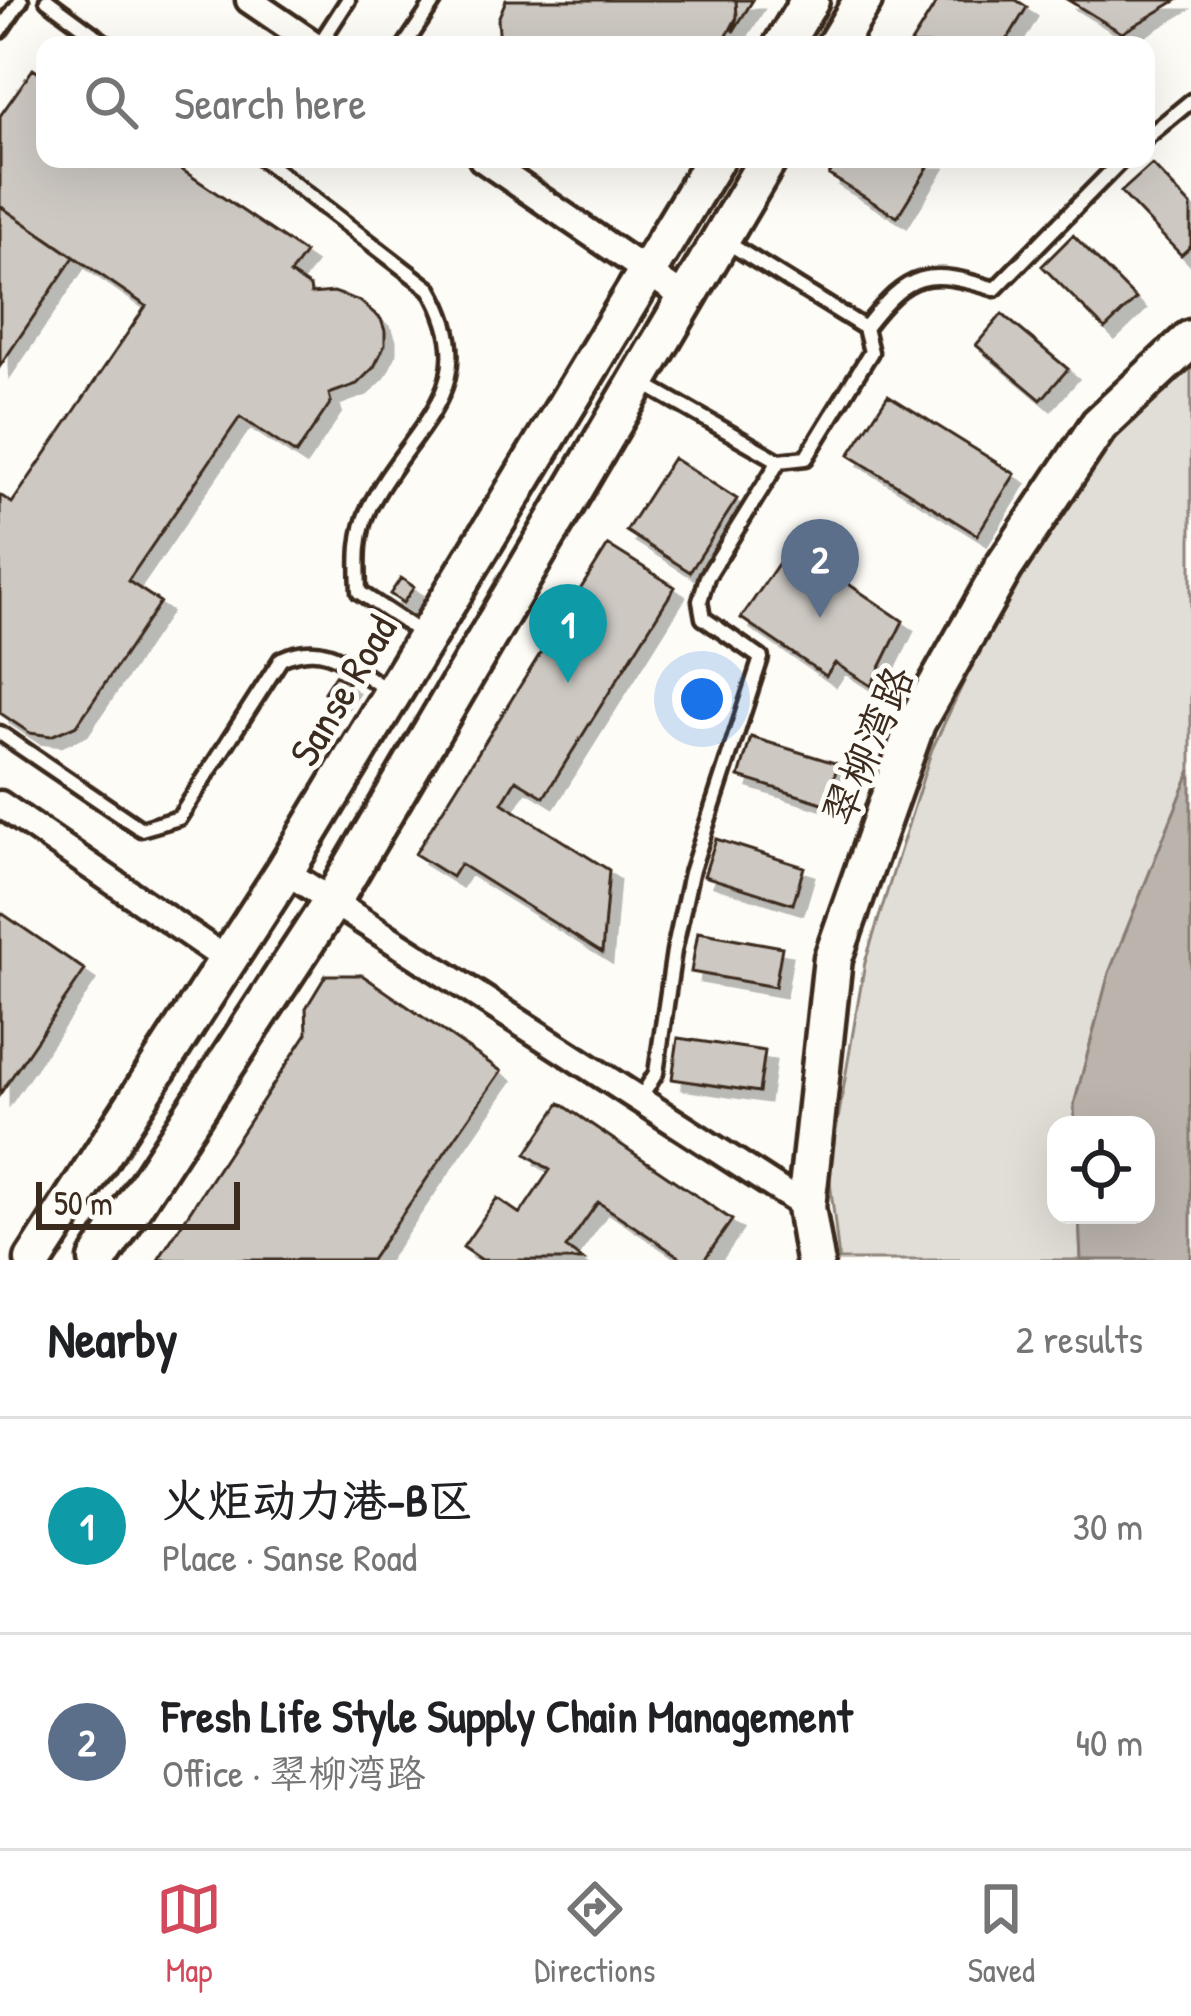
<!DOCTYPE html>
<html lang="en">
<head>
<meta charset="utf-8">
<style>
  body { margin:0; font-family:"Patrick Hand","LXGW WenKai TC",sans-serif; background:#f2f2f2; color:#202124 }
  .controls { position:absolute; right:36px; bottom:36px; display:grid; overflow:hidden; border-radius:24px; box-shadow:0 12px 48px #0002 }
  .controls button { width:108px; height:108px; display:grid; place-items:center; padding:0; border:0; border-bottom:3px solid #e0e0e0; background:#fff; color:#202124; font:60px sans-serif }
  .scale { position:absolute; left:36px; bottom:30px; width:204px; box-sizing:border-box; padding-left:12px; border:6px solid #3b2a1e; border-top:0; font-size:33px; line-height:42px; white-space:nowrap; color:#3b2a1e; -webkit-text-stroke:9px #fdfcf7; paint-order:stroke }
  .you { position:absolute; left:702px; top:699px; width:42px; height:42px; margin:-30px; border:9px solid #fff; border-radius:50%; background:#1a73e8; box-shadow:0 0 0 18px #1a73e833 }
  .badge { display:grid; place-items:center; width:78px; height:78px; border-radius:50%; background:#d1495b; color:#fff; font-size:39px; font-weight:700 }
  .pin { position:absolute; translate:-50% -99px; filter:drop-shadow(0 3px 6px #0008) }
  .pin::after { content:''; position:absolute; top:63px; width:42px; height:36px; background:inherit; clip-path:polygon(0 0,100% 0,50% 100%) }
  .list { margin:0; padding:0; list-style:none }
  h2 { display:flex; justify-content:space-between; align-items:center; height:156px; margin:0; padding:0 48px; font-size:51px }
  h2 small { font-size:39px; font-weight:400; color:#757577 }
  .list li { display:grid; grid-template-columns:78px 1fr auto; gap:36px; align-items:center; box-sizing:border-box; height:216px; padding:0 48px; border-top:3px solid #e0e0e0 }
  .list b { display:block; font-size:45px; white-space:nowrap }
  .list p { margin:0; font-size:39px; white-space:nowrap; color:#757577 }
  .list em { font-size:39px; font-style:normal; color:#757577 }
  .icon { flex:none; width:66px; height:66px; fill:none; stroke:currentColor; stroke-width:2; stroke-linecap:round; stroke-linejoin:round }
  .map { position:relative; flex:none; width:1191px; height:1260px; overflow:hidden }
  .search { position:absolute; background:#fff; box-shadow:0 12px 48px #0002; left:36px; right:36px; top:36px; height:132px; display:flex; align-items:center; gap:30px; box-sizing:border-box; padding:0 42px; border-radius:24px; color:#757577; font-size:45px }
  .sheet { height:588px; background:#fff }
  nav { display:flex; justify-content:space-around; align-items:center; box-sizing:border-box; height:168px; border-top:3px solid #e0e0e0; background:#fff; font-size:33px; color:#757577 }
  nav a { display:grid; justify-items:center; gap:6px }
  nav .on { color:#d1495b }
  .map>svg:first-child { display:block }
</style>
</head>
<body>
<div class="map">
<svg width="1191" height="1260" viewBox="0 0 1191 1260">
  <defs>
    <filter id="shadow"><feDropShadow dx="10" dy="10" stdDeviation="0" flood-color="#0004"/></filter>
  </defs>
  <rect width="100%" height="100%" fill="#fdfcf7"/>
  <filter id="ink" filterUnits="userSpaceOnUse"><feTurbulence type="fractalNoise" baseFrequency=".00833" numOctaves="2"/><feDisplacementMap in="SourceGraphic" scale="24" xChannelSelector="R" yChannelSelector="G"/><feConvolveMatrix kernelMatrix="1 2 1 2 8 2 1 2 1" color-interpolation-filters="sRGB"/></filter>
  <g filter="url(#ink)">
    <path fill="#e1ded7" stroke="#8e847a" stroke-width="3" d="M 1191,363 L 1191,770 L 1109,973 L 1074,1105 L 1075,1125 L 1056,1125 L 1056,1215 L 1079,1215 L 1081,1260 L 839,1260 L 829,1172 L 865,962 L 932,749 L 998,610 L 1099,448 Z"/>
    <path fill="#bbb4ad" stroke="#887d74" stroke-width="3" d="M 1191,770 L 1191,1260 L 1081,1260 L 1079,1215 L 1146,1215 L 1146,1125 L 1075,1125 L 1074,1105 L 1109,973 Z"/>
    <path fill="#cdc8c2" stroke="#3b2a1e" stroke-width="3" filter="url(#shadow)" d="M 506,0 L 736,0 L 737,17 L 722,45 L 500,45 L 498,19 Z
      M 736,0 L 753,0 L 733,32 L 737,17 Z
      M 938,0 L 1016,0 L 1027,7 L 1004,45 L 910,45 Z
      M 1068,0 L 1177,0 L 1122,33 Z
      M 33,69 L 45,77 L 45,159 L 166,159 L 305,253 L 290,274 L 310,287 L 311,294 L 334,292 L 360,301 L 381,319 L 385,331 L 385,345 L 374,367 L 357,384 L 329,394 L 331,402 L 296,454 L 240,417 L 128,581 L 160,602 L 77,725 L 51,736 L 30,733 L 0,713 L 0,495 L 12,503 L 146,306 L 0,206 L 0,116 Z
      M 839,159 L 933,159 L 897,217 L 829,175 Z
      M 1152,164 L 1191,206 L 1191,246 L 1181,255 L 1121,192 Z
      M 0,206 L 74,257 L 0,366 Z
      M 1073,235 L 1136,299 L 1105,329 L 1042,266 Z
      M 1002,314 L 1068,369 L 1041,400 L 976,345 Z
      M 888,395 L 1015,474 L 977,535 L 849,455 Z
      M 673,458 L 737,499 L 690,572 L 626,531 Z
      M 608,545 L 675,587 L 544,797 L 516,780 L 502,803 L 609,870 L 602,953 L 460,864 L 452,877 L 415,854 Z
      M 791,545 L 903,621 L 871,686 L 835,663 L 826,676 L 741,618 Z
      M 401,578 L 414,587 L 403,603 L 390,594 Z
      M 335,675 L 348,683 L 337,700 L 324,692 Z
      M 751,737 L 838,764 L 826,804 L 739,777 Z
      M 716,839 L 804,867 L 793,904 L 704,876 Z
      M 0,912 L 85,970 L 0,1094 Z
      M 698,932 L 782,947 L 775,987 L 691,972 Z
      M 326,975 L 362,975 L 501,1071 L 371,1260 L 158,1260 L 307,1033 L 306,1008 Z
      M 678,1038 L 765,1051 L 759,1092 L 672,1079 Z
      M 560,1103 L 732,1220 L 704,1260 L 684,1260 L 598,1202 L 566,1248 L 583,1260 L 482,1260 L 463,1247 L 497,1198 L 520,1214 L 550,1170 L 526,1154 Z"/>
    <g fill="none" stroke-linecap="round" stroke-linejoin="round">
      <defs>
        <path id="lane" d="M 47,0 L 108,45
          M 0,31 L 21,0
          M 319,45 L 348,0
          M 405,45 L 435,0
          M 1146,138 L 1191,101
          M 262,159 L 430,289 C 488,389 409,427 369,508 C 356,535 358,564 359,592 L 424,635
          M 723,240 L 865,328
          M 639,381 L 779,461
          M 0,733 L 141,829 L 179,818 L 281,659 C 326,638 349,666 387,690
          M 640,1099 L 656,1073 L 674,951 L 691,873 L 761,658 L 703,618 L 700,601 L 707,577 L 779,461 L 806,458 L 871,352 L 865,328 C 909,271 927,268 995,289 L 1123,159"/>
        <path id="street" d="M 249,0 L 315,45
          M 482,159 L 685,298
          M 0,804 L 227,960
          M 285,871 L 806,1207"/>
        <path id="secondary" d="M 783,45 L 810,0
          M 836,45 L 863,0
          M 34,1260 L 285,871 L 715,159
          M 98,1260 L 333,900 L 768,159
          M 815,1260 L 806,1207 L 833,958 L 916,723 L 1004,567 L 1099,425 L 1191,339"/>
      </defs>
      <use href="#lane" stroke="#3b2a1e" stroke-width="21"/>
      <use href="#street" stroke="#3b2a1e" stroke-width="33"/>
      <use href="#secondary" stroke="#3b2a1e" stroke-width="45"/>
      <use href="#lane" stroke="#fdfcf7" stroke-width="12"/>
      <use href="#street" stroke="#fdfcf7" stroke-width="24"/>
      <use href="#secondary" stroke="#fdfcf7" stroke-width="36"/>
    </g>
  </g>
  <g text-anchor="middle" dominant-baseline="central" stroke-width="10" stroke-linejoin="round" paint-order="stroke">
    <g font-size="42" fill="#3b2a1e" stroke="#fdfcf7">
      <text transform="translate(342 690) rotate(-59)">Sanse Road</text>
      <text transform="translate(867 745) rotate(-67)">翠柳湾路</text>
    </g>
  </g>
</svg>
<div class="controls">
<button><svg class="icon" aria-label="locate" viewBox="0 0 24 24"><circle cx="12" cy="12" r="6"/><path d="M12 2v4M12 18v4M2 12h4M18 12h4"/></svg></button>
</div>
<div class="scale">50 m</div>
<div class="you"></div>
<div class="pin badge" style="left:568px;top:683px;background:#0f9aa8">1</div>
<div class="pin badge" style="left:820px;top:618px;background:#5c6f8a">2</div>
<div class="search"><svg class="icon" aria-label="search" viewBox="0 0 24 24"><circle cx="10" cy="10" r="6"/><path d="M15 15l6 6"/></svg>Search here</div>
</div>
<section class="sheet">
<h2>Nearby<small>2 results</small></h2>
<ul class="list">
<li><span class="badge" style="background:#0f9aa8">1</span><div><b>火炬动力港-B区</b><p>Place · Sanse Road</p></div><em>30 m</em></li>
<li><span class="badge" style="background:#5c6f8a">2</span><div><b>Fresh Life Style Supply Chain Management</b><p>Office · 翠柳湾路</p></div><em>40 m</em></li>
</ul>
</section>
<nav>
<a class="on"><svg class="icon" aria-label="map" viewBox="0 0 24 24"><path d="M3 6l6-2 6 2 6-2v14l-6 2-6-2-6 2zM9 4v14M15 6v14"/></svg>Map</a>
<a><svg class="icon" aria-label="directions" viewBox="0 0 24 24"><path d="M12 3l9 9-9 9-9-9zM9 14v-3h6M13 9l2 2-2 2"/></svg>Directions</a>
<a><svg class="icon" aria-label="saved" viewBox="0 0 24 24"><path d="M7 4h10v16l-5-4-5 4z"/></svg>Saved</a>
</nav>
</body>
</html>
